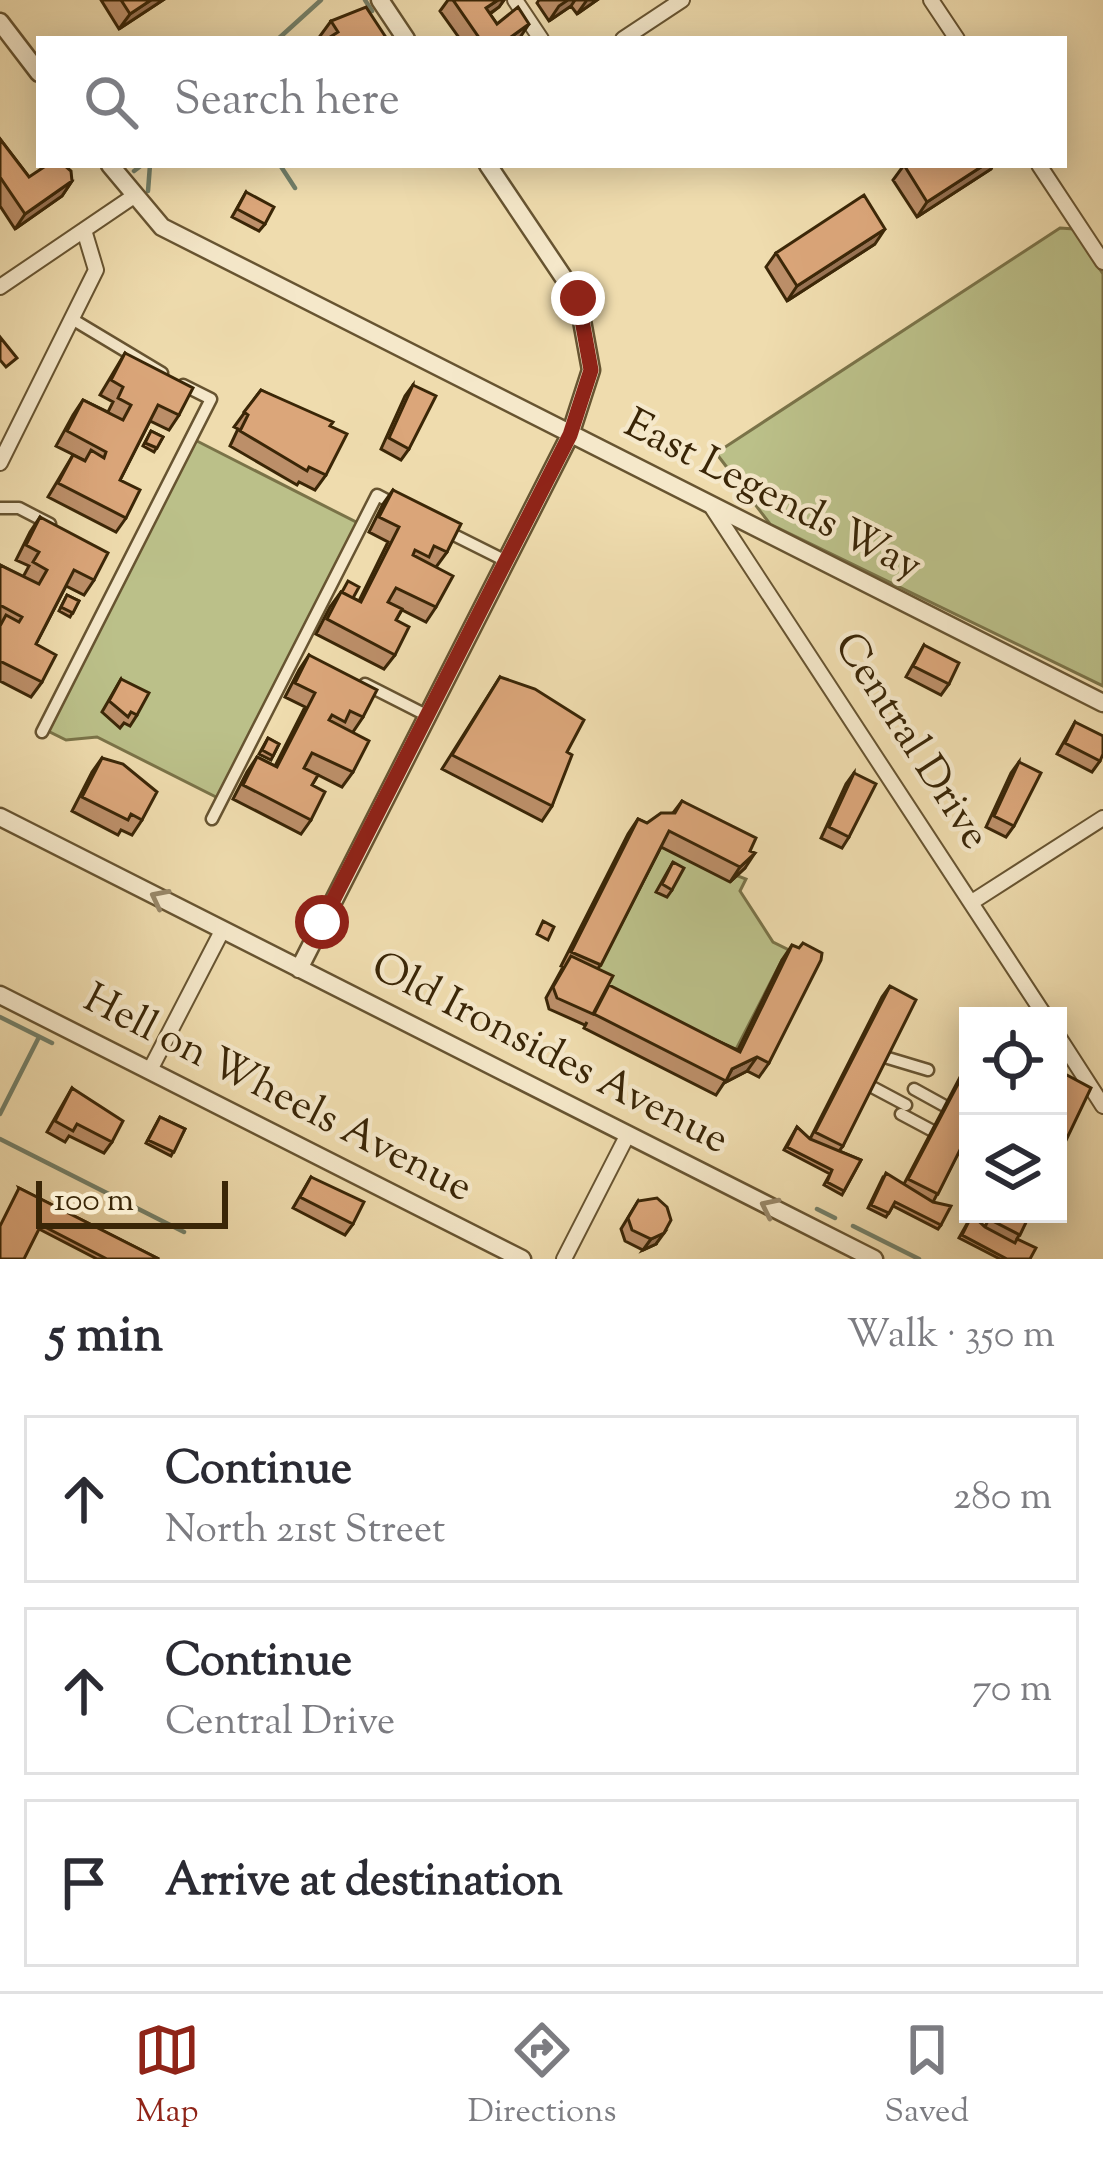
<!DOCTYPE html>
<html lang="en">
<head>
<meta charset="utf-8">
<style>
  body { margin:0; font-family:"Sorts Mill Goudy",serif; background:#f7f7f7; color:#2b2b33 }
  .controls { position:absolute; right:36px; bottom:36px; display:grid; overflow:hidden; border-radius:0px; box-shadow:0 6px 30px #0003 }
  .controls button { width:108px; height:108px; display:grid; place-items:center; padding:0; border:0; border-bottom:3px solid #e1e1e2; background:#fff; color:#2b2b33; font:60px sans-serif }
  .scale { position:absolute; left:36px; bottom:30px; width:192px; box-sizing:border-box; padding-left:12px; border:6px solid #3a2607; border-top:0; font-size:33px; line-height:42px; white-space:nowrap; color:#3a2607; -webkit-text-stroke:9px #f5e8ca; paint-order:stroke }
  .stop { position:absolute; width:36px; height:36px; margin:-27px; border:9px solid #8f2418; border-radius:50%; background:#fff }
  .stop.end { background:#8f2418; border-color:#fff; box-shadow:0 3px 12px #0008 }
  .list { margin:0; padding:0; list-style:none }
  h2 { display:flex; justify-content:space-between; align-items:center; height:156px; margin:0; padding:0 48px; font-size:51px }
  h2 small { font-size:39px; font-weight:400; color:#7c7c81 }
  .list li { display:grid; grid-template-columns:78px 1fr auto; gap:36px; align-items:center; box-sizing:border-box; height:168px; margin:0 24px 24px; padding:0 24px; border:3px solid #e1e1e2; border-radius:0px }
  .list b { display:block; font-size:45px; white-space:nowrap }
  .list p { margin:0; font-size:39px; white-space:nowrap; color:#7c7c81 }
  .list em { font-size:39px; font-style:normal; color:#7c7c81 }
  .icon { flex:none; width:66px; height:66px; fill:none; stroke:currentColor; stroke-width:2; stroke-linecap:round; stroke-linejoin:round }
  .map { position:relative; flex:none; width:1103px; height:1259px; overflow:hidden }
  .search { position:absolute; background:#fff; box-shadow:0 6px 30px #0003; left:36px; right:36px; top:36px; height:132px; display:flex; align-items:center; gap:30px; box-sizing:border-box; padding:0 42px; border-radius:0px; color:#7c7c81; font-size:45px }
  .sheet { height:732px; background:#fff }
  nav { display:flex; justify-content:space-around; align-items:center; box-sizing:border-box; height:168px; border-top:3px solid #e1e1e2; background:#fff; font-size:33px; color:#7c7c81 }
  nav a { display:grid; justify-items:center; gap:6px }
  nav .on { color:#8f2418 }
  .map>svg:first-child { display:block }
</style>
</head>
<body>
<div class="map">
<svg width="1103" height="1259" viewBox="0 0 1103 1259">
  <rect width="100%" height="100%" fill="#efdcae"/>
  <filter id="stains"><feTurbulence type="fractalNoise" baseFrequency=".00167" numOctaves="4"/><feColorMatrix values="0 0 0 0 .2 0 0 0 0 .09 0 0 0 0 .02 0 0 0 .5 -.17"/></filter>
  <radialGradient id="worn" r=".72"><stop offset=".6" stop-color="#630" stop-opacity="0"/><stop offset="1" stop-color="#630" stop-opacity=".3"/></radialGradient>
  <path fill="#bbc089" stroke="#7a7348" stroke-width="3" d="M 1060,228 L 1074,229 L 1103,274 L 1103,686 L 770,524 L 716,453 Z
    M 195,440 L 358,523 L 218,798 L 97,737 L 66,740 L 48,731 Z
    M 659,846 L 746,879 L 740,891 L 773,942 L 799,955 L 782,960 L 730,1061 L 599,1000 L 590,980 Z"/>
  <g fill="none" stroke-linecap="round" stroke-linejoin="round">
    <path stroke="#748069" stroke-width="4.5" d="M 365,0 L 372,11
      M 278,39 L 321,0
      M 280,165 L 295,188
      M 134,171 L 142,165
      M 148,191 L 150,165
      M 0,1017 L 52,1043
      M 0,1114 L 39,1037
      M 0,1139 L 184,1232
      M 817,1209 L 835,1218
      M 853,1226 L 919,1259"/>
    <defs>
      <path id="pedestrian" d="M 72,319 L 162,373
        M 0,508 L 19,508 L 50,524
        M 446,531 L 504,560
        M 365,684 L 426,715
        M 42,732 L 211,399 L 183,385
        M 212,819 L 377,495 L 398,506
        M 888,1058 L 928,1070
        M 874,1088 L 906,1105
        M 914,1089 L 943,1105
        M 901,1114 L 931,1130"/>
      <path id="minor" d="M 515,0 L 541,39
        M 931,0 L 957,39
        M 623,39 L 682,0
        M 1039,165 L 1103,262
        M 0,287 L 134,196
        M 0,463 L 96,270 L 84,230
        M 713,509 L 1045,1016
        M 972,902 L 1103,818
        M 1058,1036 L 1103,1106
        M 150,1070 L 222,931
        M 564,1259 L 627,1136"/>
      <path id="tertiary" d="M 380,0 L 406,39
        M 0,22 L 39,73
        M 110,165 L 162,227 L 1103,703
        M 0,817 L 874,1259
        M 299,969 L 570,435 L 591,370 L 578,299 L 488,165
        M 0,995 L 522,1259"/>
    </defs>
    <use href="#pedestrian" stroke="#675431" stroke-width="15"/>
    <use href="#minor" stroke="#675431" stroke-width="18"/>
    <use href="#tertiary" stroke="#675431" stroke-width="21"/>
    <use href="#pedestrian" stroke="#f5e8ca" stroke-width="10"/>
    <use href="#minor" stroke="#f5e8ca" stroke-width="14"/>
    <use href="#tertiary" stroke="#f5e8ca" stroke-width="16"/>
  </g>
  <path fill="#bc8f69" stroke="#3a2607" stroke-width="3" d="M 101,0 L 163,0 L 119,29 Z
    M 448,0 L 504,0 L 499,7 L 490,14 L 497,24 L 519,39 L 460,39 L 440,11 Z
    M 539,0 L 597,0 L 577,14 L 571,6 L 549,21 L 537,3 Z
    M 331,21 L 387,39 L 322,39 L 320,36 Z
    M 0,139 L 29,177 L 72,181 L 62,196 L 15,229 L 0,206 Z
    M 904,165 L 993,165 L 991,169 L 917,217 L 893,180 Z
    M 246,192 L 265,224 L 259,231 L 232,217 Z
    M 875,244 L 787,301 L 766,267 L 776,253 Z
    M 125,353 L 179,415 L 169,430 L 150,421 L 120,480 L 126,518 L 116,532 L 48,497 L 73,455 L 84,460 L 56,446 L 73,415 L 83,400 L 108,412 L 113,402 L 100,395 Z
    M 413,385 L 409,449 L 401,460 L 381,449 L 405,396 Z
    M 261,390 L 330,426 L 326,475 L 315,490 L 299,482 L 297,485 L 230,446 L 238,429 L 234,427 Z
    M 151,431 L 163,437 L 154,452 L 143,446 Z
    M 393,490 L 447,552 L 436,567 L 436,607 L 426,622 L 402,610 L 396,620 L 395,655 L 384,669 L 316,634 L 330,607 L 341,592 L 359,601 L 388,542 L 369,532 L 383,504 Z
    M 40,517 L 94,580 L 84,595 L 66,586 L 36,644 L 42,682 L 31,697 L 0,681 L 0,565 L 23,577 L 29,566 L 16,560 L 30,532 Z
    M 67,595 L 79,601 L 70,617 L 59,611 Z
    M 924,645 L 949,684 L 941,695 L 906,677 Z
    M 309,655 L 363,717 L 353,732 L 353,772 L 342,787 L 318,775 L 312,785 L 311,820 L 301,834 L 233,799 L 247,772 L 257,757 L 275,766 L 305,707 L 285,697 L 299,670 Z
    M 500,677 L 567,752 L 552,806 L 542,821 L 442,769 Z
    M 121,679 L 137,715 L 130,726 L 124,723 L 120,728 L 102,712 Z
    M 1075,722 L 1100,761 L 1092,772 L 1057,754 Z
    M 268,738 L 279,744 L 271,760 L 259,754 Z
    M 102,758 L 142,820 L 132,835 L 121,830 L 118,835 L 72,811 L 92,772 Z
    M 1019,762 L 1014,826 L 1006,837 L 986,827 L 1011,773 Z
    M 854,773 L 849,837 L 842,848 L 821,838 L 846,784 Z
    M 682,801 L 750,851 L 745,868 L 730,882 L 661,847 L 598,969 L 605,990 L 738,1050 L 782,960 L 792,945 L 769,1063 L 759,1077 L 747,1071 L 724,1083 L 716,1095 L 584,1028 L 587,1022 L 585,1025 L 549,1009 L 546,998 L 563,967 L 561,966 L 628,834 L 638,819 L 647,823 L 673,813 Z
    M 673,862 L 672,890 L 667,897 L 656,892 Z
    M 890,986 L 843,1146 L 839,1151 L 861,1160 L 842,1195 L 824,1185 L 830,1174 L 784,1150 L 797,1127 L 810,1139 L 882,997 Z
    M 968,1062 L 968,1134 L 933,1202 L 941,1225 L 938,1229 L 893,1206 L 886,1217 L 868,1208 L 883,1177 L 904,1184 Z
    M 72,1088 L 112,1142 L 104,1153 L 69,1136 L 65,1142 L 47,1132 Z
    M 160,1117 L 185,1129 L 171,1156 L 146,1143 Z
    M 311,1177 L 353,1224 L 345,1235 L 293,1208 Z
    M 19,1188 L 159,1259 L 97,1259 L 39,1229 Z
    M 638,1201 L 656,1244 L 643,1250 L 625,1241 L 621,1229 Z
    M 991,1214 L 1030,1214 L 1017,1239 L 1030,1259 L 1000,1259 L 959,1238 L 972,1215 L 985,1227 Z"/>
  <path fill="#997455" stroke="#3a2607" stroke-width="3" d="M 151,0 L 163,0 L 119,29 L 130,14 Z
    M 498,0 L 504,0 L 499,7 L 476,23 L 486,8 Z
    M 568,0 L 575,0 L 571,6 L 549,21 L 559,6 Z
    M 587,0 L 597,0 L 577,14 Z
    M 529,24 L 519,39 L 508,39 Z
    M 984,165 L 993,165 L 991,169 L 917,217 L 927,202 Z
    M 72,181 L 62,196 L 15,229 L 25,214 Z
    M 885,229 L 875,244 L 787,301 L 797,286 Z
    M 755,853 L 745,868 L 730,882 L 740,867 Z
    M 757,1057 L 747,1071 L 724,1083 L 732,1069 Z
    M 664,1233 L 656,1244 L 643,1250 L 651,1239 Z"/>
  <path fill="#dba67a" stroke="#3a2607" stroke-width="3" d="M 121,0 L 151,0 L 130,14 Z
    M 453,0 L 498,0 L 486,8 L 497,24 L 518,7 L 529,24 L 508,39 L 480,39 Z
    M 366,7 L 387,39 L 327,39 L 338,32 L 331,21 Z
    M 0,139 L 29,177 L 47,165 L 64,165 L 71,171 L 72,181 L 25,214 L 0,177 Z
    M 904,165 L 984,165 L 927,202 Z
    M 246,192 L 274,207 L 265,224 L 237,209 Z
    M 864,195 L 885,229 L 797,286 L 776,253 Z
    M 0,337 L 17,358 L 6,367 L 0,360 Z
    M 125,353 L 193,388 L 179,415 L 158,405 L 120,480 L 140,490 L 126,518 L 58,483 L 73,455 L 85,461 L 91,450 L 104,458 L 106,452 L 67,431 L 83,400 L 123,420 L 131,405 L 118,398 L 123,387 L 111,380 Z
    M 413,385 L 436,396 L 409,449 L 389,438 Z
    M 261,390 L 333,422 L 330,426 L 347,434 L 326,475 L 309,467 L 307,471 L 240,431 L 248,415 L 244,412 Z
    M 151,431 L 163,437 L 157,448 L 145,443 Z
    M 393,490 L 461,524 L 447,552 L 434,546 L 429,557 L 415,550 L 413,555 L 453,576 L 436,607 L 396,588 L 388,602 L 402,609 L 396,620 L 409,627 L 395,655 L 327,619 L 341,592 L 361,602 L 399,527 L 379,517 Z
    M 40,517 L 108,553 L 94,580 L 74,570 L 36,644 L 56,655 L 42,682 L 0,661 L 0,626 L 6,615 L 19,622 L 22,617 L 0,605 L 0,565 L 39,584 L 47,570 L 33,562 L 39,552 L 26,545 Z
    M 348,581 L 359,587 L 353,598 L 342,592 Z
    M 67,595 L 79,601 L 73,613 L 61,607 Z
    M 924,645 L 959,663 L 949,684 L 913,666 Z
    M 309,655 L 377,690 L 363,717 L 350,711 L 345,722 L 332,715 L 329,720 L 369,741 L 353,772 L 312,753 L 304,768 L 318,775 L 312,785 L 325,792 L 311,820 L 243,785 L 257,757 L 277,767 L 315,693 L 295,683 Z
    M 500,677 L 535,689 L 584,720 L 567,752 L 572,755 L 552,806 L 452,755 Z
    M 121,679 L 149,693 L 137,715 L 131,712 L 128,717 L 109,701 Z
    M 1075,722 L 1103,736 L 1103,754 L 1100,761 L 1065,743 Z
    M 268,738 L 279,744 L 273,756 L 262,750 Z
    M 102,758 L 123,764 L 157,792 L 142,820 L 131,814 L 128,820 L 82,797 Z
    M 1019,762 L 1041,773 L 1014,826 L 994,816 Z
    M 854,773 L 876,784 L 849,837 L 829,827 Z
    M 682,801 L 756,838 L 750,851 L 755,853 L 740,867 L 669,831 L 601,965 L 571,952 L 638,819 L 647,823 L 661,813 L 675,813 Z
    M 673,862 L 684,868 L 672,890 L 662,884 Z
    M 543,921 L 554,927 L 548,940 L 537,934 Z
    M 803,943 L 822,953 L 821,960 L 769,1063 L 757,1057 L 732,1069 L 726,1081 L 594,1014 L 609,985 L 740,1052 L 792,945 L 799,948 Z
    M 571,956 L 613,976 L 593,1014 L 557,998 L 553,987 Z
    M 890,986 L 916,1000 L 843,1146 L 815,1132 Z
    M 968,1065 L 968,1134 L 938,1194 L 908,1179 Z
    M 1065,1074 L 1091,1088 L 1058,1157 L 1058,1088 Z
    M 72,1088 L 123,1121 L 112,1142 L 77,1124 L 73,1131 L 55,1121 Z
    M 160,1117 L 185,1129 L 174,1152 L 148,1140 Z
    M 797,1127 L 810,1139 L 861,1160 L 844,1191 L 827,1182 L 832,1170 L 787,1147 Z
    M 886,1173 L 933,1202 L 951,1206 L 941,1225 L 895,1202 L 889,1213 L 871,1205 Z
    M 311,1177 L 364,1202 L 353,1224 L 300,1197 Z
    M 19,1188 L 159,1259 L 107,1259 L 41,1225 L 24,1259 L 0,1259 L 0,1226 Z
    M 657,1198 L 667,1207 L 671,1220 L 664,1233 L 651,1239 L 632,1230 L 628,1218 L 638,1201 Z
    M 994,1214 L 1030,1214 L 1020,1235 L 991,1220 Z
    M 972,1215 L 985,1227 L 1015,1243 L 1017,1239 L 1036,1248 L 1030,1259 L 1007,1259 L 962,1235 Z"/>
  <defs><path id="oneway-chevron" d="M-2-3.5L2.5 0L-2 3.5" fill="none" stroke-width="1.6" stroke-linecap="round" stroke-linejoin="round" transform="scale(3)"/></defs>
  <g stroke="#988768">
    <use href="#oneway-chevron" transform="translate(159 898) rotate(-153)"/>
    <use href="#oneway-chevron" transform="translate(769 1207) rotate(-154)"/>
  </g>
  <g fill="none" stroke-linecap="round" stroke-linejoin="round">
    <path stroke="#8f2418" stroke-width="15" d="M 322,922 L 570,435 L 591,370 L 578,298"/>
  </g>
  <g text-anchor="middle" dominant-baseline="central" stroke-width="9" stroke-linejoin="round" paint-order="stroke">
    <g font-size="42" fill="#3a2607" stroke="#f5e8ca">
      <text transform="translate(772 497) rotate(27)">East Legends Way</text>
      <text transform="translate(910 742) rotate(57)">Central Drive</text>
      <text transform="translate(549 1055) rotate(27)">Old Ironsides Avenue</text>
      <text transform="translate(277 1095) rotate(27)">Hell on Wheels Avenue</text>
    </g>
  </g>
  <rect width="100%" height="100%" filter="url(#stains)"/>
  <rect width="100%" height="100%" fill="url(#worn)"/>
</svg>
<div class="controls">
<button><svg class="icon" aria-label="locate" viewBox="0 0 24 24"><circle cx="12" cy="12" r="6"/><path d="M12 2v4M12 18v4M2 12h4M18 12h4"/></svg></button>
<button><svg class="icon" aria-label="layers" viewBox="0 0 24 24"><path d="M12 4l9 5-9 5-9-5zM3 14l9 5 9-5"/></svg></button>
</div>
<div class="scale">100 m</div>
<div class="stop" style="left:322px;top:922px"></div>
<div class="stop end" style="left:578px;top:298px"></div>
<div class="search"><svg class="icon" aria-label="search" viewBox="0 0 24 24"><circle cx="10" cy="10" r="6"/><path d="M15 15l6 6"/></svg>Search here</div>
</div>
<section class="sheet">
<h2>5 min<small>Walk · 350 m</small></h2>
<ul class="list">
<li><svg class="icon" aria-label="ahead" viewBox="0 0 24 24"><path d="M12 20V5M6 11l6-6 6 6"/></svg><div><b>Continue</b><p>North 21st Street</p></div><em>280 m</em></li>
<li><svg class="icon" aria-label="ahead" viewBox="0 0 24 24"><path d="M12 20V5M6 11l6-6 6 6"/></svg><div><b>Continue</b><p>Central Drive</p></div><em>70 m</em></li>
<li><svg class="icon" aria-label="arrive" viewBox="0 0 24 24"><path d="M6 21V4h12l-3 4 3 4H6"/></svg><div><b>Arrive at destination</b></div></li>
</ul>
</section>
<nav>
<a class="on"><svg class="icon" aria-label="map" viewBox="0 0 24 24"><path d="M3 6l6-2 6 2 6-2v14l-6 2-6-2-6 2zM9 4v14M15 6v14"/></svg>Map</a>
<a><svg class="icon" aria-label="directions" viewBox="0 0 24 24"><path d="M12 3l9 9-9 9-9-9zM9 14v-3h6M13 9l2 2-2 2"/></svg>Directions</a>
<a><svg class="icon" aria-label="saved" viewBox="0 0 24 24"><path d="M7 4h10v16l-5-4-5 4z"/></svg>Saved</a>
</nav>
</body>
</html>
